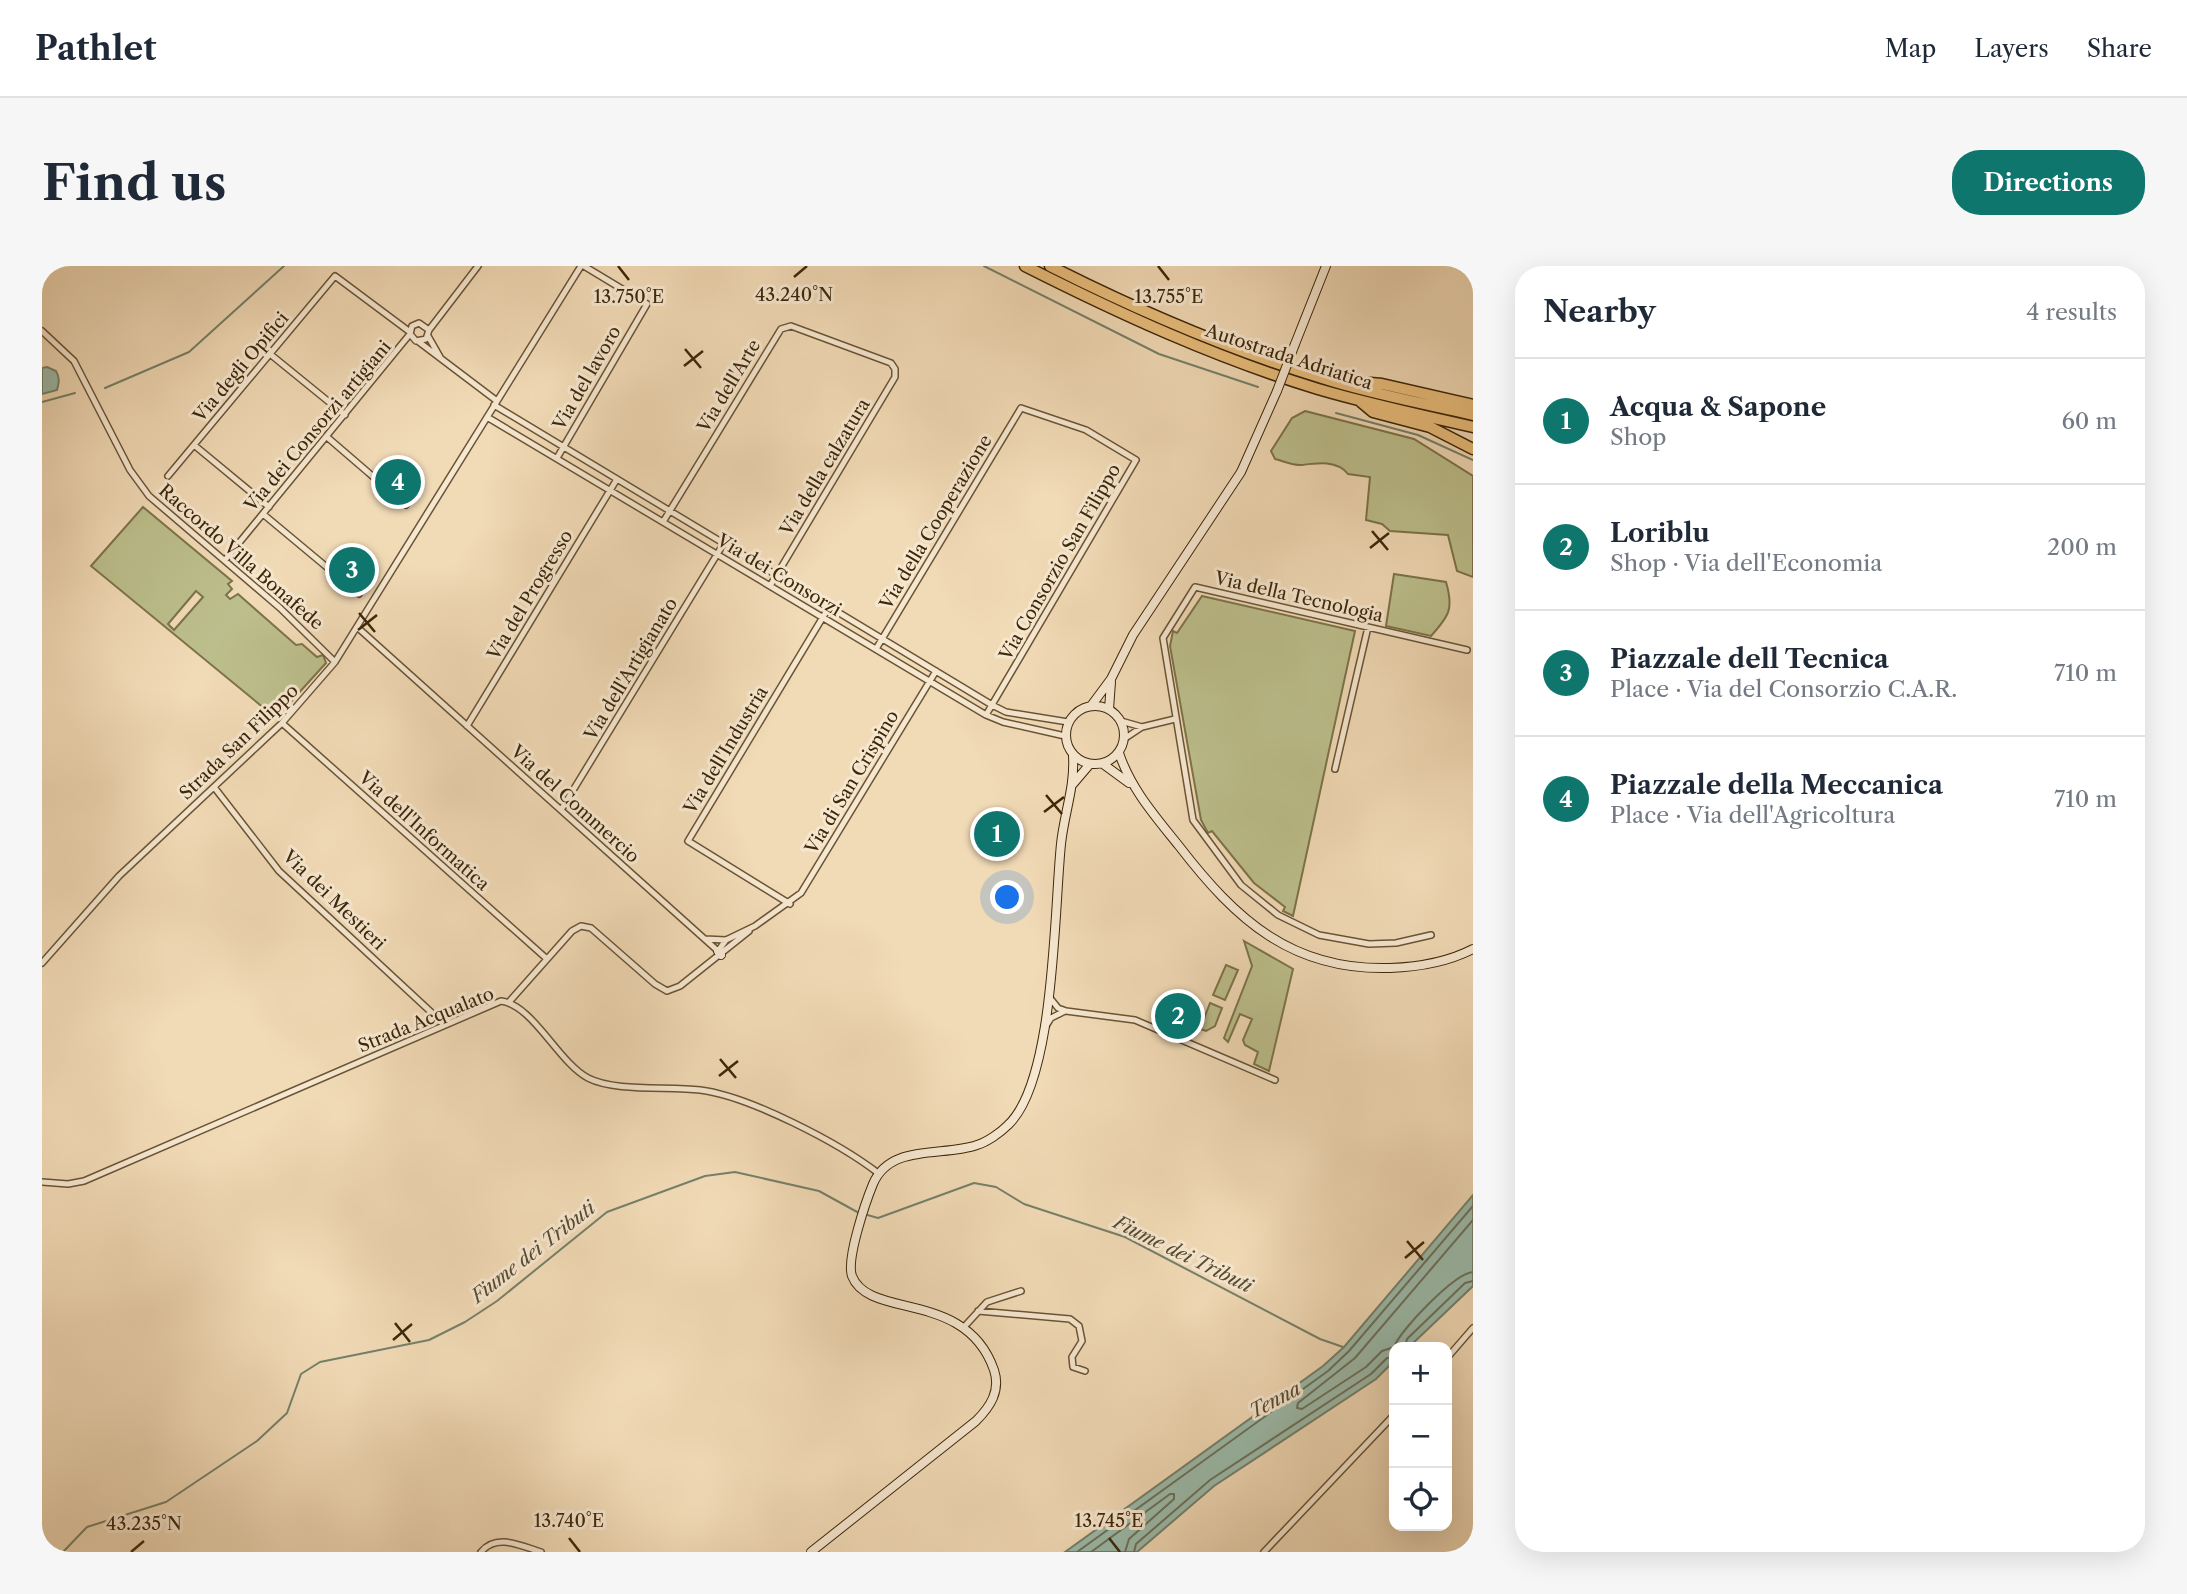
<!DOCTYPE html>
<html lang="en">
<head>
<meta charset="utf-8">
<style>
  body { margin:0; font-family:"Libre Caslon Text",serif; background:#f6f6f7; color:#1f2937 }
  .controls { position:absolute; right:21px; bottom:21px; display:grid; overflow:hidden; border-radius:14px; box-shadow:0 7px 28px #0002 }
  .controls button { width:63px; height:63px; display:grid; place-items:center; padding:0; border:0; border-bottom:2px solid #e0e1e3; background:#fff; color:#1f2937; font:35px sans-serif }
  .you { position:absolute; left:966px; top:632px; width:24px; height:24px; margin:-18px; border:5px solid #fff; border-radius:50%; background:#1a73e8; box-shadow:0 0 0 10px #1a73e833 }
  .badge { display:grid; place-items:center; width:46px; height:46px; border-radius:50%; background:#0f766e; color:#fff; font-size:23px; font-weight:700 }
  .pin { position:absolute; translate:-50% -50%; border:4px solid #fff; box-shadow:0 2px 7px #0006 }
  .list { margin:0; padding:0; list-style:none }
  h2 { display:flex; justify-content:space-between; align-items:center; height:91px; margin:0; padding:0 28px; font-size:30px }
  h2 small { font-size:23px; font-weight:400; color:#747a83 }
  .list li { display:grid; grid-template-columns:46px 1fr auto; gap:21px; align-items:center; box-sizing:border-box; height:126px; padding:0 28px; border-top:2px solid #e0e1e3 }
  .list b { display:block; font-size:26px; white-space:nowrap }
  .list p { margin:0; font-size:23px; white-space:nowrap; color:#747a83 }
  .list em { font-size:23px; font-style:normal; color:#747a83 }
  .icon { flex:none; width:38px; height:38px; fill:none; stroke:currentColor; stroke-width:2; stroke-linecap:round; stroke-linejoin:round }
  .map { position:relative; flex:none; width:1431px; height:1286px; overflow:hidden; border-radius:28px }
  header { display:flex; align-items:center; gap:42px; box-sizing:border-box; height:98px; padding:0 35px; background:#fff; border-bottom:2px solid #e0e1e3 }
  header strong { font-size:33px }
  nav { display:flex; gap:38px; margin-inline-start:auto; font-size:24px }
  .intro { display:flex; align-items:center; justify-content:space-between; box-sizing:border-box; height:168px; padding:0 42px }
  h1 { margin:0; font-size:49px }
  .button { padding:18px 32px; border-radius:28px; background:#0f766e; color:#fff; font-size:24px; font-weight:700 }
  main { display:flex; gap:42px; padding:0 42px }
  aside { flex:1; background:#fff; border-radius:28px; box-shadow:0 7px 28px #0002 }
  .map>svg:first-child { display:block }
</style>
</head>
<body>
<header>
<strong>Pathlet</strong>
<nav><a>Map</a><a>Layers</a><a>Share</a></nav>
</header>
<div class="intro"><h1>Find us</h1><a class="button">Directions</a></div>
<main>
<div class="map">
<svg width="1431" height="1286" viewBox="0 0 1431 1286">
  <rect width="100%" height="100%" fill="#f1dab6"/>
  <filter id="stains"><feTurbulence type="fractalNoise" baseFrequency=".00286" numOctaves="4"/><feColorMatrix values="0 0 0 0 .2 0 0 0 0 .09 0 0 0 0 .02 0 0 0 .5 -.17"/></filter>
  <radialGradient id="worn" r=".72"><stop offset=".6" stop-color="#630" stop-opacity="0"/><stop offset="1" stop-color="#630" stop-opacity=".3"/></radialGradient>
  <path fill="#bcbf8c" stroke="#7c734a" stroke-width="2" fill-rule="evenodd" d="M 1263,145 L 1372,173 L 1431,210 L 1431,311 L 1415,305 L 1406,269 L 1348,265 L 1340,258 L 1324,254 L 1328,211 L 1306,208 C 1295,194 1275,197 1260,199 C 1253,200 1241,195 1233,193 L 1229,185 L 1250,152 Z
    M 101,241 L 190,315 L 186,318 L 190,323 L 184,329 L 188,333 L 196,328 L 254,379 L 260,378 L 275,391 L 281,389 L 284,397 L 234,452 L 49,300 ZM 154,325 L 161,331 L 132,364 L 126,358 Z
    M 1352,308 L 1404,316 C 1412,343 1407,350 1389,370 L 1344,360 Z
    M 1160,330 L 1313,365 L 1251,650 L 1241,645 L 1243,641 L 1212,617 L 1170,565 L 1166,567 L 1159,554 L 1128,380 L 1131,365 L 1135,367 Z
    M 1202,675 L 1251,703 L 1227,805 L 1212,798 L 1216,786 L 1203,779 L 1201,774 L 1210,753 L 1198,748 L 1186,776 L 1182,772 L 1210,700 Z
    M 1184,699 L 1196,704 L 1183,734 L 1171,729 Z
    M 1168,737 L 1180,742 L 1173,760 L 1164,765 L 1158,763 Z"/>
  <path fill="#9bbbab" stroke="#75806a" stroke-width="2" d="M 5,101 L 14,105 C 18,112 17,116 15,124 L 0,128 L 0,102 Z
    M 1431,929 L 1431,1020 L 1367,1081 L 1352,1081 L 1352,1095 L 1334,1113 L 1172,1220 L 1095,1286 L 1023,1286 L 1281,1100 L 1302,1081 Z"/>
  <g fill="none" stroke-linecap="round" stroke-linejoin="round">
    <path stroke="#6c715a" stroke-width="2" d="M 1431,954 L 1313,1092 L 1256,1137 L 1255,1142 L 1260,1143 L 1324,1101 L 1340,1085 L 1352,1081 C 1358,1064 1413,1007 1431,1006
      M 1363,1081 L 1365,1073 L 1423,1017 L 1431,1015
      M 1035,1286 L 1286,1105 L 1307,1085 L 1431,940
      M 1049,1286 L 1128,1228 L 1132,1228 L 1132,1233 L 1087,1273 L 1083,1286
      M 1092,1286 L 1094,1278 L 1168,1214 L 1329,1108 L 1345,1092 L 1352,1091"/>
    <path stroke="#75806a" stroke-width="2" d="M 942,0 L 1117,88 L 1216,121
      M 63,122 L 147,86 L 242,0
      M 0,136 L 33,127
      M 1294,147 L 1376,169 L 1431,194
      M 822,948 L 836,952 L 932,917 L 954,921 L 982,938 L 1083,971 L 1278,1073 L 1301,1081
      M 21,1286 L 45,1261 L 124,1236 L 215,1175 L 245,1147 L 259,1108 L 278,1096 L 387,1074 L 423,1056 L 455,1035 L 565,946 L 663,910 L 693,906 L 777,925 L 817,947"/>
    <defs>
      <path id="street" d="M 387,64 L 377,57 L 370,60 L 368,68 L 374,75 L 384,73 L 387,64 L 436,0
        M 0,65 L 32,95 L 88,204 L 107,230 L 238,342 L 293,396
        M 386,70 L 398,91
        M 377,76 L 455,135
        M 228,88 L 303,149
        M 452,139 L 950,439 L 964,446 L 1026,456
        M 445,151 L 944,449 L 961,456 L 1023,470
        M 285,171 L 364,239
        M 152,179 L 227,241
        M 515,192 L 605,38 L 542,0
        M 126,210 L 293,10 L 368,66
        M 221,248 L 317,328
        M 621,256 L 739,63 L 749,60 L 849,97 L 853,103 L 853,111 L 728,320
        M 183,294 L 368,68
        M 315,361 L 676,685 L 684,674
        M 834,383 L 979,142 L 1044,164 L 1094,194 L 944,449
        M 1079,455 L 1100,461
        M 240,457 L 505,693
        M 425,460 L 575,213
        M 1082,473 L 1100,461 L 1133,453
        M 1293,503 L 1326,361
        M 172,521 L 237,605 L 403,759
        M 519,544 L 682,277
        M 748,638 L 646,575 L 787,341
        M 1389,669 L 1354,677 L 1327,678 L 1277,669 L 1236,649 L 1199,619 L 1151,554 L 1121,372 L 1153,321 L 1425,384
        M 663,673 L 684,674 L 713,660 L 759,627 L 894,405
        M 0,697 L 77,610 L 240,457 L 293,396 L 539,0
        M 1008,732 L 1016,742 L 1024,745 L 1093,754 L 1233,814
        M 467,736 L 530,665 L 539,660 L 549,662 L 613,718 L 625,725 L 638,720 L 707,665
        M 1004,760 L 1009,752 L 1023,745
        M 0,916 L 26,918 L 42,915 L 459,735 C 491,739 516,796 546,812 C 573,826 627,820 658,824 C 707,830 797,877 836,907
        M 936,1045 L 1028,1053 L 1037,1060 L 1040,1075 L 1030,1091 L 1031,1101 L 1043,1105
        M 922,1061 L 945,1036 L 979,1025
        M 1405,1092 L 1431,1062
        M 439,1286 C 455,1267 479,1280 499,1286
        M 1222,1286 L 1352,1149"/>
      <path id="secondary" d="M 1253,78 L 1284,0
        M1024 469a29 29 0 1 1 58 0a29 29 0 1 1-58 0Z
        M 1049,440 L 1069,413 L 1091,369 L 1199,206 L 1235,125
        M 1067,443 L 1069,416
        M 1077,487 C 1089,523 1113,550 1137,580 C 1194,654 1250,705 1348,702 C 1376,701 1406,696 1431,683
        M 1061,498 L 1087,517
        M 1031,518 L 1048,498
        M 676,685 L 679,689
        M 769,1286 L 934,1155 C 948,1141 959,1125 952,1104 C 924,1023 827,1054 810,1010 C 804,993 824,935 831,918 C 848,877 902,891 935,879 C 945,876 958,867 966,859 C 1013,815 1012,645 1019,578 C 1022,548 1033,521 1031,490"/>
      <path id="highway" d="M 983,0 C 1078,48 1174,92 1276,123 C 1327,138 1379,149 1431,161
        M 1008,0 C 1095,44 1185,83 1280,112 C 1329,128 1381,137 1431,149
        M 1317,116 L 1340,118 L 1431,139
        M 1319,136 L 1331,146 L 1388,161 L 1431,183"/>
    </defs>
    <use href="#street" stroke="#695434" stroke-width="8"/>
    <use href="#secondary" stroke="#3c2709" stroke-width="10"/>
    <use href="#highway" stroke="#3c2709" stroke-width="13"/>
    <use href="#street" stroke="#f6e7d0" stroke-width="5"/>
    <use href="#secondary" stroke="#f6e7d0" stroke-width="8"/>
    <use href="#highway" stroke="#e8bd7b" stroke-width="10"/>
    <defs>
      <path id="secondary-bridge" d="M 1235,125 L 1253,78"/>
    </defs>
    <use href="#secondary-bridge" stroke="#3c2709" stroke-width="10" stroke-linecap="butt"/>
    <use href="#secondary-bridge" stroke="#f6e7d0" stroke-width="8"/>
  </g>
  <path fill="none" stroke="#3c2709" stroke-width="2.5" d="M 576,0 L 587,14M 1116,0 L 1127,14M 752,11 L 765,0M 643,83 L 659,102M 642,100 L 661,85M 1330,265 L 1346,284M 1328,282 L 1347,267M 317,347 L 333,366M 316,364 L 335,349M 1004,529 L 1020,548M 1002,546 L 1022,531M 678,793 L 694,812M 677,810 L 696,795M 1365,975 L 1381,994M 1363,992 L 1382,976M 353,1057 L 368,1076M 351,1074 L 370,1058M 527,1272 L 538,1286M 1067,1272 L 1078,1286M 89,1286 L 102,1275"/>
  <g text-anchor="middle" dominant-baseline="central" stroke-width="6" stroke-linejoin="round" paint-order="stroke">
    <g font-size="18" fill="#3c2709" stroke="#f6e7d0">
      <text transform="translate(1247 91) rotate(18)">Autostrada Adriatica</text>
      <text transform="translate(199 101) rotate(-50)">Via degli Opifici</text>
      <text transform="translate(545 112) rotate(-60)">Via del lavoro</text>
      <text transform="translate(687 120) rotate(-59)">Via dell'Arte</text>
      <text transform="translate(276 160) rotate(-50)">Via dei Consorzi artigiani</text>
      <text transform="translate(783 201) rotate(-59)">Via della calzatura</text>
      <text transform="translate(894 256) rotate(-59)">Via della Cooperazione</text>
      <text transform="translate(199 291) rotate(41)">Raccordo Villa Bonafede</text>
      <text transform="translate(1018 296) rotate(-60)">Via Consorzio San Filippo</text>
      <text transform="translate(737 309) rotate(31)">Via dei Consorzi</text>
      <text transform="translate(488 329) rotate(-59)">Via del Progresso</text>
      <text transform="translate(1257 331) rotate(13)">Via della Tecnologia</text>
      <text transform="translate(589 403) rotate(-59)">Via dell'Artigianato</text>
      <text transform="translate(197 476) rotate(-44)">Strada San Filippo</text>
      <text transform="translate(684 484) rotate(-59)">Via dell'Industria</text>
      <text transform="translate(810 516) rotate(-59)">Via di San Crispino</text>
      <text transform="translate(533 538) rotate(42)">Via del Commercio</text>
      <text transform="translate(382 565) rotate(42)">Via dell'Informatica</text>
      <text transform="translate(292 634) rotate(44)">Via dei Mestieri</text>
      <text transform="translate(384 754) rotate(-22)">Strada Acqualato</text>
    </g>
    <g font-size="19" font-style="italic" fill="#544c32" stroke="#f6e7d0">
      <text transform="translate(491 986) rotate(-38)">Fiume dei Tributi</text>
      <text transform="translate(1141 988) rotate(26)">Fiume dei Tributi</text>
      <text transform="translate(1233 1134) rotate(-28)">Tenna</text>
    </g>
  </g>
  <g font-size="18" text-anchor="middle" fill="#3c2709" stroke="#f6e7d0" stroke-width="6" stroke-linejoin="round" paint-order="stroke">
    <text x="752" y="35">43.240°N</text>
    <text x="1127" y="37">13.755°E</text>
    <text x="587" y="37">13.750°E</text>
    <text x="527" y="1261">13.740°E</text>
    <text x="1067" y="1261">13.745°E</text>
    <text x="102" y="1264">43.235°N</text>
  </g>
  <rect width="100%" height="100%" filter="url(#stains)"/>
  <rect width="100%" height="100%" fill="url(#worn)"/>
</svg>
<div class="controls">
<button>+</button>
<button>−</button>
<button><svg class="icon" aria-label="locate" viewBox="0 0 24 24"><circle cx="12" cy="12" r="6"/><path d="M12 2v4M12 18v4M2 12h4M18 12h4"/></svg></button>
</div>
<div class="you"></div>
<div class="pin badge" style="left:955px;top:568px">1</div>
<div class="pin badge" style="left:1136px;top:750px">2</div>
<div class="pin badge" style="left:310px;top:304px">3</div>
<div class="pin badge" style="left:356px;top:216px">4</div>
</div>
<aside>
<h2>Nearby<small>4 results</small></h2>
<ul class="list">
<li><span class="badge">1</span><div><b>Acqua &amp; Sapone</b><p>Shop</p></div><em>60 m</em></li>
<li><span class="badge">2</span><div><b>Loriblu</b><p>Shop · Via dell'Economia</p></div><em>200 m</em></li>
<li><span class="badge">3</span><div><b>Piazzale dell Tecnica</b><p>Place · Via del Consorzio C.A.R.</p></div><em>710 m</em></li>
<li><span class="badge">4</span><div><b>Piazzale della Meccanica</b><p>Place · Via dell'Agricoltura</p></div><em>710 m</em></li>
</ul>
</aside>
</main>
</body>
</html>
